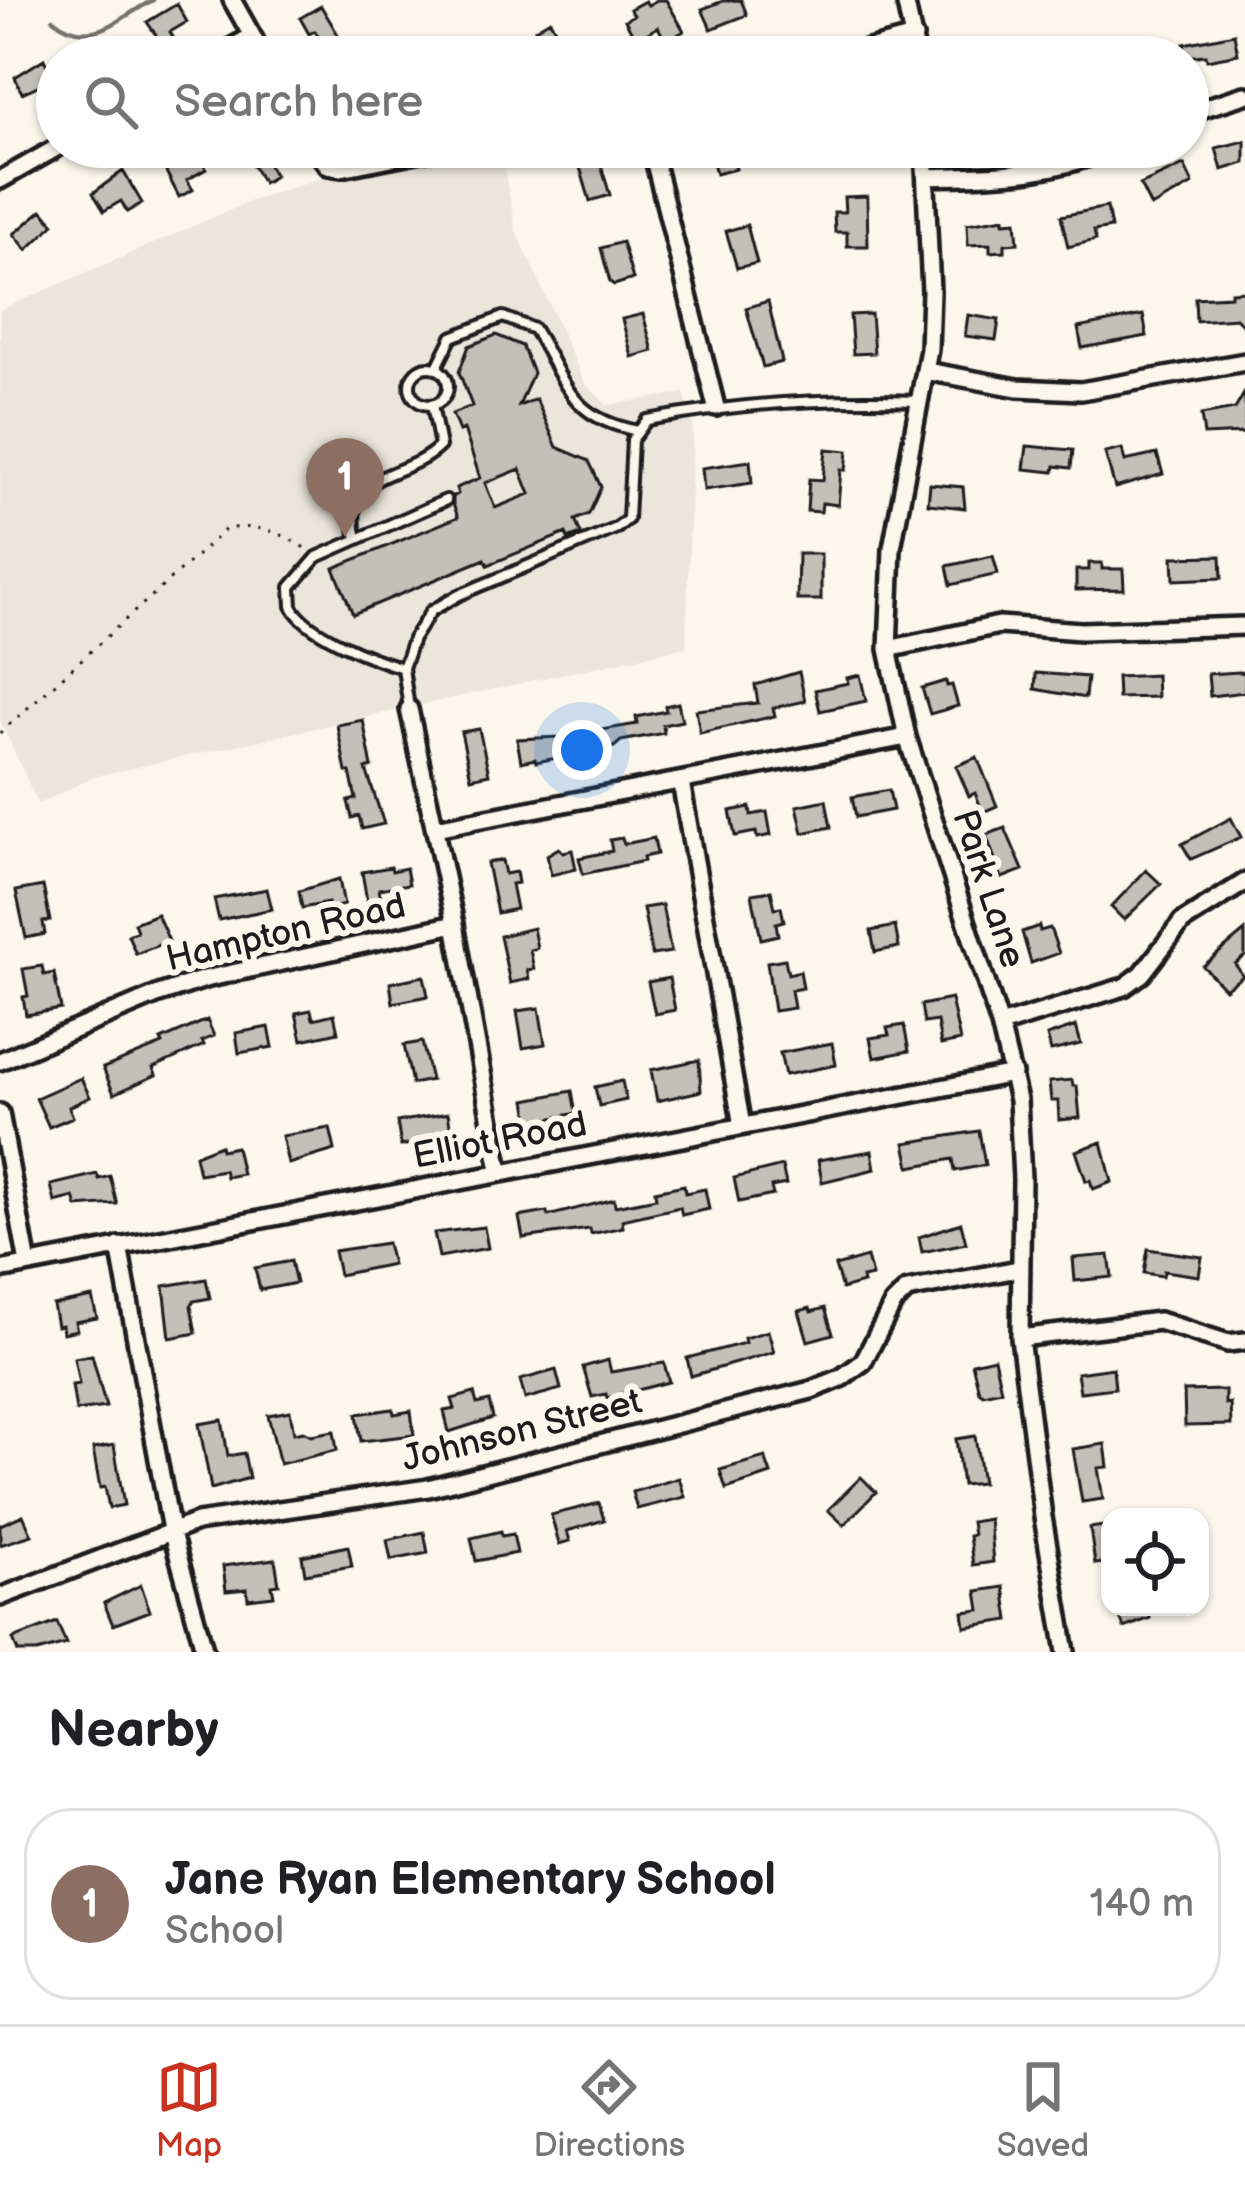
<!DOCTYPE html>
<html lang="en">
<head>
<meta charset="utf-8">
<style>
  body { margin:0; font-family:"Balsamiq Sans",sans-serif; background:#f2f2f2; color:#202124 }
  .controls { position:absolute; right:36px; bottom:36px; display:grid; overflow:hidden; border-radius:24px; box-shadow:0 3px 9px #0004 }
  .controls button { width:108px; height:108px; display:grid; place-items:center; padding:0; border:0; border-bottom:3px solid #e0e0e0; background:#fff; color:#202124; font:60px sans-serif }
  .you { position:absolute; left:582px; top:750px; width:42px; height:42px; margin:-30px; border:9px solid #fff; border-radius:50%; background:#1a73e8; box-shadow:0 0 0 18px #1a73e833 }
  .badge { display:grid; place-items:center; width:78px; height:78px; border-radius:50%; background:#c8321e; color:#fff; font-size:39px; font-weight:700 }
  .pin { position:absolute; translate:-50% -99px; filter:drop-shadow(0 3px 6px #0008) }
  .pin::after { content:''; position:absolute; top:63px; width:42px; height:36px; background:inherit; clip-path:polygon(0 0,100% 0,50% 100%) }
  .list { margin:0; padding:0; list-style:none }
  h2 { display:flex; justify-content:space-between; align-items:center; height:156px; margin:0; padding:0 48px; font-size:51px }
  h2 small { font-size:39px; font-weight:400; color:#757577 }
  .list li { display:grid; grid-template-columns:78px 1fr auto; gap:36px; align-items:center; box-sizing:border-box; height:192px; margin:0 24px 24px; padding:0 24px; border:3px solid #e0e0e0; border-radius:48px }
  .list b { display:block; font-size:45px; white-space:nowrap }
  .list p { margin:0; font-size:39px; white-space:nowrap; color:#757577 }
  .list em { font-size:39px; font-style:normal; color:#757577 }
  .icon { flex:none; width:66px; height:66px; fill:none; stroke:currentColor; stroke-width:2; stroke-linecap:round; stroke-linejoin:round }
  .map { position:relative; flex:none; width:1245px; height:1652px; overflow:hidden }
  .search { position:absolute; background:#fff; box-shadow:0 3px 9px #0004; left:36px; right:36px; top:36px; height:132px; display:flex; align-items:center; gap:30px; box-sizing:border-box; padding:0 42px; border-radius:66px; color:#757577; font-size:45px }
  .sheet { height:372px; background:#fff }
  nav { display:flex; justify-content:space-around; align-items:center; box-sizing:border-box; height:168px; border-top:3px solid #e0e0e0; background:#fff; font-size:33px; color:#757577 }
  nav a { display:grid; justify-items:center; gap:6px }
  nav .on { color:#c8321e }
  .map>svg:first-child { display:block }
</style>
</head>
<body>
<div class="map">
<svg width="1245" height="1652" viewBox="0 0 1245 1652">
  <rect width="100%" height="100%" fill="#fbf7ec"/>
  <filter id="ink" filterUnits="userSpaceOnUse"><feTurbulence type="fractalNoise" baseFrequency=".00833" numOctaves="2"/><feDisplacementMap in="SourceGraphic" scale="24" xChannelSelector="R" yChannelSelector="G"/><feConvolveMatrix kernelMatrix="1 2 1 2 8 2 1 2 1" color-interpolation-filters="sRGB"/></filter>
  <g filter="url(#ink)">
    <path fill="#eae6dc" d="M 500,147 L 516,230 L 584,382 L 607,405 L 684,393 L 693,426 L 686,647 L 96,776 L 38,804 L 0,720 L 0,310 L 251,201 L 314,180 Z"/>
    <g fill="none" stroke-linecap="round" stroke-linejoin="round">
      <path stroke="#74726e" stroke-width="4.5" d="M 53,19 C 91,49 116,20 153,0"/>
    </g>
    <path fill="#c3c0b8" stroke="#1c1c1c" stroke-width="3" fill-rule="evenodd" d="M 657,0 L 666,0 L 684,31 L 666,42 L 658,27 L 636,40 L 625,20 L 634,15 L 630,9 L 645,1 L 648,5 Z
      M 741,0 L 747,15 L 711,29 L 702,9 L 723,1 Z
      M 177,4 L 187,22 L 170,32 L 174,39 L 163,45 L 147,22 Z
      M 321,6 L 343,43 L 327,52 L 315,31 L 309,34 L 300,18 Z
      M 550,20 L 558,35 L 553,38 L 564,57 L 525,57 L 544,46 L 535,29 Z
      M 1234,34 L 1238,54 L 1207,60 L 1206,55 L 1186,57 L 1184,44 Z
      M 44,59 L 53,79 L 22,93 L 15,77 Z
      M 1245,141 L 1245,163 L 1222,170 L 1216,148 Z
      M 173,147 L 198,147 L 206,169 L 187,180 L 193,190 L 179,197 L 160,160 L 175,151 Z
      M 242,147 L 265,147 L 272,158 L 266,161 L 275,176 L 263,183 Z
      M 709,147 L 731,147 L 736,169 L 716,174 Z
      M 596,149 L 610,195 L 590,201 L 576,154 Z
      M 1184,165 L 1193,184 L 1151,207 L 1140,185 Z
      M 123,171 L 142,203 L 127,212 L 121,201 L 104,211 L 93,193 Z
      M 867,196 L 868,246 L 847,246 L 847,232 L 835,232 L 834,212 L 845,212 L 844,197 Z
      M 1107,207 L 1111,228 L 1094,231 L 1096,240 L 1068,247 L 1061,216 Z
      M 42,210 L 54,224 L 27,250 L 14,234 Z
      M 1004,218 L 1004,222 L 1016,221 L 1018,243 L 1005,244 L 1005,251 L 990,252 L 990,244 L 968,245 L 967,224 Z
      M 747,225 L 757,263 L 737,268 L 726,231 Z
      M 622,242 L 633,279 L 614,285 L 610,282 L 601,248 Z
      M 1245,291 L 1245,327 L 1236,318 L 1196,321 L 1195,298 L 1231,296 L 1231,292 Z
      M 768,301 L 782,362 L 763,367 L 746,308 Z
      M 643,314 L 653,351 L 632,357 L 622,319 Z
      M 871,314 L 874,353 L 853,354 L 850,315 Z
      M 968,315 L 999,320 L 996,340 L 965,336 Z
      M 1143,315 L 1147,336 L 1082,348 L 1078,328 Z
      M 496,335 L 522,346 L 533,373 L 519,406 L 536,399 L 557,447 L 589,461 L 601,487 L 589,514 L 575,520 L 581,534 L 568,539 L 566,533 L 488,565 L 485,559 L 353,614 L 334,568 L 458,517 L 453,504 L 453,496 L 458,494 L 456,488 L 480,478 L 464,429 L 459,431 L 452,414 L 472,406 L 459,372 L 469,346 ZM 520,469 L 530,494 L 495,508 L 485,483 Z
      M 1245,392 L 1245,433 L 1204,435 L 1201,415 L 1235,409 Z
      M 1027,446 L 1073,450 L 1071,468 L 1055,466 L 1054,472 L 1024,469 Z
      M 826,449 L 848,451 L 846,470 L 841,470 L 838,505 L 822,503 L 821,512 L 807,511 L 809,479 L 823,480 Z
      M 1122,449 L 1125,461 L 1157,454 L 1163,474 L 1115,488 L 1105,453 Z
      M 750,461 L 752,483 L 704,490 L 702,468 Z
      M 930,484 L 963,487 L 965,508 L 928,504 Z
      M 798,554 L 821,554 L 821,600 L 797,600 Z
      M 993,556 L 998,574 L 951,585 L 947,566 Z
      M 1221,556 L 1222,578 L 1174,580 L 1173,557 Z
      M 1089,563 L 1102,563 L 1102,569 L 1123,569 L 1124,589 L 1076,590 L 1076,570 L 1089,570 Z
      M 799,672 L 805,701 L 773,708 L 775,716 L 700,733 L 696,710 L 758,703 L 755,685 Z
      M 1239,672 L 1245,673 L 1245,692 L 1210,696 L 1208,674 Z
      M 1036,673 L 1087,677 L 1085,698 L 1035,689 Z
      M 860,675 L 866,701 L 820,711 L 815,690 L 848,683 L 847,678 Z
      M 1156,675 L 1157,697 L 1118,698 L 1117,677 Z
      M 946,681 L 947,686 L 952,685 L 958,706 L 930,714 L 922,688 Z
      M 678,703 L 682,721 L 663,725 L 664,733 L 621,741 L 614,747 L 536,762 L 535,759 L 521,762 L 517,739 L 560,737 L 637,724 L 636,717 L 666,711 L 665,706 Z
      M 363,720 L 372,767 L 366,769 L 384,824 L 362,829 L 359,816 L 352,818 L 348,801 L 356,799 L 350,772 L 346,772 L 337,725 Z
      M 479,729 L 489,774 L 471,778 L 461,732 Z
      M 977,757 L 997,806 L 983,812 L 975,793 L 969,796 L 956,766 Z
      M 889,790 L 893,810 L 856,817 L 852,797 Z
      M 826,800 L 831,827 L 803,833 L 797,806 Z
      M 750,807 L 751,815 L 767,812 L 771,835 L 757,838 L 756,832 L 735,836 L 730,811 Z
      M 1231,818 L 1241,837 L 1191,859 L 1182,844 Z
      M 1005,828 L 1023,870 L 1002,878 L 986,835 Z
      M 622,838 L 624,844 L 654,838 L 657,854 L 643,857 L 644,861 L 583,874 L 579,858 L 612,851 L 610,840 Z
      M 559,848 L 563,852 L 572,850 L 576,869 L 551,875 L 547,855 Z
      M 502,860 L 505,874 L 516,872 L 518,883 L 511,884 L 516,909 L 497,913 L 487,863 Z
      M 391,867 L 392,871 L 406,868 L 409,884 L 379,889 L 381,899 L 367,901 L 362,872 Z
      M 1146,870 L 1161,884 L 1124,920 L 1111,907 Z
      M 339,879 L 344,905 L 329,909 L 328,903 L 302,908 L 299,891 Z
      M 43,886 L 50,921 L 43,922 L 45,934 L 26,938 L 16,891 Z
      M 267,889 L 272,909 L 219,920 L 214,899 Z
      M 771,891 L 775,908 L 781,907 L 784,921 L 776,923 L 778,935 L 761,939 L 752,894 Z
      M 662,905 L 671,952 L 652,955 L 643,908 Z
      M 157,914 L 169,941 L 136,954 L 128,935 L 137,931 L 134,923 Z
      M 895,926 L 899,947 L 875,952 L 871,931 Z
      M 1039,926 L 1040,931 L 1050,928 L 1059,953 L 1031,963 L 1022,932 Z
      M 533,928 L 537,948 L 530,950 L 534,969 L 527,970 L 529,979 L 510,983 L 500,936 Z
      M 1245,931 L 1245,956 L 1235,964 L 1243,976 L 1225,989 L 1203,966 Z
      M 785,959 L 788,974 L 800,971 L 803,988 L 791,990 L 794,1008 L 774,1011 L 767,962 Z
      M 42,966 L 44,975 L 54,973 L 61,1009 L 26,1015 L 23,997 L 28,996 L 23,969 Z
      M 424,976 L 428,996 L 393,1003 L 390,983 Z
      M 669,978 L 675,1010 L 655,1014 L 648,982 Z
      M 951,999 L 960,1041 L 941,1045 L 937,1021 L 924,1023 L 921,1005 Z
      M 539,1008 L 545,1044 L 523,1048 L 517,1011 Z
      M 311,1010 L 313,1019 L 334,1014 L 338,1032 L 302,1040 L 296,1013 Z
      M 207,1020 L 214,1036 L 202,1041 L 204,1045 L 153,1068 L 156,1075 L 114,1094 L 103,1068 L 163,1044 L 161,1040 Z
      M 904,1025 L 909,1051 L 874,1058 L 870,1038 L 889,1035 L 887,1028 Z
      M 1076,1026 L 1081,1044 L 1051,1051 L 1047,1036 Z
      M 269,1027 L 273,1047 L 239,1053 L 236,1033 Z
      M 422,1042 L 431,1080 L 412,1084 L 404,1045 Z
      M 832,1043 L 836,1065 L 785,1075 L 780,1053 Z
      M 699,1060 L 701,1091 L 657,1101 L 651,1070 Z
      M 81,1078 L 90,1097 L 69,1107 L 73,1117 L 49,1127 L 36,1098 Z
      M 1072,1080 L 1073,1086 L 1077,1086 L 1080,1118 L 1059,1120 L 1058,1101 L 1051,1101 L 1049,1082 Z
      M 622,1081 L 626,1100 L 599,1106 L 595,1087 Z
      M 572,1091 L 576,1113 L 530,1123 L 526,1100 Z
      M 448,1113 L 452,1137 L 401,1146 L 397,1122 Z
      M 330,1128 L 335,1150 L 288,1164 L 282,1136 Z
      M 979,1131 L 985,1165 L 955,1171 L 953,1159 L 910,1167 L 905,1143 Z
      M 1102,1142 L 1112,1182 L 1093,1189 L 1090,1180 L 1086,1181 L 1076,1151 Z
      M 220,1145 L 221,1150 L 236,1147 L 242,1174 L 226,1177 L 224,1170 L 199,1174 L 195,1155 Z
      M 872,1151 L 875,1169 L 822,1182 L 818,1160 Z
      M 782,1166 L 786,1184 L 771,1187 L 773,1195 L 739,1202 L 734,1178 Z
      M 97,1174 L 99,1179 L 110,1176 L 117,1204 L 77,1207 L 74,1197 L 55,1202 L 51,1185 Z
      M 684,1185 L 685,1193 L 705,1189 L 709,1209 L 682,1215 L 680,1207 L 622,1220 L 623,1227 L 591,1234 L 590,1229 L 523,1238 L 519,1217 L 547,1212 L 548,1216 L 614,1199 L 615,1206 L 656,1198 L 655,1191 Z
      M 961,1223 L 966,1243 L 922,1252 L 919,1237 Z
      M 484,1227 L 488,1248 L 439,1257 L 434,1233 Z
      M 387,1243 L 392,1264 L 339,1275 L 334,1251 Z
      M 1148,1249 L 1202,1257 L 1199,1276 L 1164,1271 L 1163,1276 L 1144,1273 Z
      M 1109,1255 L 1112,1277 L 1075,1281 L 1073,1258 Z
      M 867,1257 L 872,1276 L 862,1278 L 863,1283 L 842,1289 L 835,1266 Z
      M 291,1261 L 296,1283 L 260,1290 L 255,1268 Z
      M 206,1279 L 210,1298 L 194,1301 L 191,1306 L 196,1333 L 170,1338 L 164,1286 Z
      M 92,1297 L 97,1318 L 75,1322 L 77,1330 L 63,1333 L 62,1325 L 57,1326 L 53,1305 Z
      M 810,1308 L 811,1312 L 825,1308 L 833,1334 L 808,1341 L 799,1311 Z
      M 768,1331 L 774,1352 L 691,1376 L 687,1358 L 745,1343 L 744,1338 Z
      M 92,1355 L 106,1407 L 76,1411 L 72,1385 L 79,1384 L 74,1358 Z
      M 994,1358 L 1001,1390 L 983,1394 L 979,1391 L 972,1363 Z
      M 608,1360 L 611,1372 L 664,1363 L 669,1382 L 607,1398 L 606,1394 L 592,1397 L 583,1367 Z
      M 1113,1368 L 1115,1388 L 1080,1392 L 1077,1373 Z
      M 556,1370 L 561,1389 L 525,1399 L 520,1380 Z
      M 1225,1390 L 1225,1404 L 1230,1403 L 1231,1425 L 1185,1426 L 1184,1391 Z
      M 474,1393 L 477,1404 L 489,1401 L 493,1418 L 449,1432 L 444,1411 L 455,1409 L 452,1399 Z
      M 393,1409 L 394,1414 L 411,1411 L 414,1435 L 361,1441 L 357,1414 Z
      M 290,1411 L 294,1433 L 303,1431 L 311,1435 L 334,1431 L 337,1450 L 280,1464 L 268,1415 Z
      M 222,1420 L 228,1456 L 244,1453 L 249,1478 L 211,1489 L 199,1424 Z
      M 975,1436 L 982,1483 L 962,1485 L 956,1439 Z
      M 1105,1444 L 1108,1467 L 1098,1468 L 1103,1499 L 1082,1502 L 1073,1449 Z
      M 114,1445 L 124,1505 L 109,1508 L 105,1487 L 100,1488 L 93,1449 Z
      M 765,1457 L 771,1474 L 726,1489 L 720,1470 Z
      M 861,1477 L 876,1492 L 844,1525 L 828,1510 Z
      M 679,1478 L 685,1497 L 637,1509 L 632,1492 Z
      M 599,1503 L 604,1520 L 567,1531 L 570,1541 L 559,1544 L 551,1515 Z
      M 23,1515 L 32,1535 L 0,1545 L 0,1525 Z
      M 989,1519 L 993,1562 L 973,1565 L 969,1536 L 973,1535 L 971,1522 Z
      M 1110,1525 L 1110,1562 L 1095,1564 L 1090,1528 Z
      M 501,1531 L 502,1536 L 513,1534 L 517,1553 L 476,1561 L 471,1538 Z
      M 424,1532 L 428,1553 L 391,1560 L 387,1540 Z
      M 348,1546 L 352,1566 L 305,1574 L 302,1556 Z
      M 275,1559 L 279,1584 L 272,1585 L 274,1596 L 248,1599 L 247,1589 L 226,1591 L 223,1566 Z
      M 141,1585 L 150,1611 L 113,1625 L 104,1603 Z
      M 1004,1587 L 1009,1620 L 965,1627 L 963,1612 L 980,1610 L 977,1591 Z
      M 1116,1607 L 1147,1607 L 1150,1618 L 1124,1628 Z
      M 57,1622 L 66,1644 L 37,1652 L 18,1652 L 13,1639 Z"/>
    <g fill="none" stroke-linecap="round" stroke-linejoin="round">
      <defs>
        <path id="service" d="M410 386a19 19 0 1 1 38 0a19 19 0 1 1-38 0Z
          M 436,369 L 452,337 L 503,317 L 534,329 C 568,383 567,417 638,431
          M 357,539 C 340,467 404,482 440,446 L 432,405
          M 403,668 C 376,660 305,634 292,606 C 292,605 291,589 291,587 L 317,557 L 446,500
          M 409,708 L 403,668 L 413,639 L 431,611 L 459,595 L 617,528 L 628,519 L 632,440 L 647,420 C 736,404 827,397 917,401"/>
        <path id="minor" d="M 232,0 L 264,57
          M 905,0 L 917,57
          M 215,57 L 252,36
          M 838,57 L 914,37
          M 1188,113 L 1245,95
          M 314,147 L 328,166 L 341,168 L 447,147
          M 651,147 L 716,407
          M 924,147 L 931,291 L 929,349 L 892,548 L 888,649 L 907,737 L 1000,1025 L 1018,1100 L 1022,1179 L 1020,1338 L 1043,1517 L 1066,1652
          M 926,177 C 1001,175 1046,176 1117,147
          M 0,180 L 58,147
          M 926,371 L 1018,388 L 1081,391 L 1245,362
          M 888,649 L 999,625 L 1081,631 L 1245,626
          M 409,709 L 455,924 L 500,1171
          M 681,782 L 742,1126
          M 435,828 L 907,737
          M 1000,1025 L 1124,987 L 1142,974 L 1182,922 L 1245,882
          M 0,1061 L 159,994 L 205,979 L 455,924
          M 0,1113 L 28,1264
          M 119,1246 L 171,1530 L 205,1652
          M 0,1270 L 1013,1074
          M 1020,1338 L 1159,1321 L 1228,1343 L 1245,1341
          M 0,1597 L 197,1522 L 428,1488 L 811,1390 L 841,1378 L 863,1362 L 893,1304 L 907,1290 L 1018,1269"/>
      </defs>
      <use href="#service" stroke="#1c1c1c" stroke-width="16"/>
      <use href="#minor" stroke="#1c1c1c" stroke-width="24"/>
      <path stroke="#1c1c1c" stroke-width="3" stroke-dasharray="3 9" stroke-linecap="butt" d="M 0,733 L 226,529 C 261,524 281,532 309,551"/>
      <use href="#service" stroke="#fbf7ec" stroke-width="8"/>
      <use href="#minor" stroke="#fbf7ec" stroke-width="15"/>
    </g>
  </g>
  <g text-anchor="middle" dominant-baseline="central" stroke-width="12" stroke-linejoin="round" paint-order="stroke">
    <g font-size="36" fill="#1c1c1c" stroke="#fbf7ec">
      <text transform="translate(988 889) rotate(72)">Park Lane</text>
      <text transform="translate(286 933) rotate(-13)">Hampton Road</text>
      <text transform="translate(500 1141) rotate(-11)">Elliot Road</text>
      <text transform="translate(522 1431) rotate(-14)">Johnson Street</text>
    </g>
  </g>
</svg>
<div class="controls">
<button><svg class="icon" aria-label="locate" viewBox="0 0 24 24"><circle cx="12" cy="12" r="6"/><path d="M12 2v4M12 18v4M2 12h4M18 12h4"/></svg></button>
</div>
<div class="you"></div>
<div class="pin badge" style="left:345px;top:537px;background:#8d6e63">1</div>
<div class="search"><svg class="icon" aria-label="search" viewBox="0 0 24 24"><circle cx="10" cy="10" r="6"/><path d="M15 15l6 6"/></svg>Search here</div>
</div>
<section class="sheet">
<h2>Nearby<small></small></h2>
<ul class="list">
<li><span class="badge" style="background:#8d6e63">1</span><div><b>Jane Ryan Elementary School</b><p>School</p></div><em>140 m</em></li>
</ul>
</section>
<nav>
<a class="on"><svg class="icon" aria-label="map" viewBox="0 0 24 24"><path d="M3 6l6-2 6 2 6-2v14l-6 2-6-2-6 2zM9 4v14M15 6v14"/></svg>Map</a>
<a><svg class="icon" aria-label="directions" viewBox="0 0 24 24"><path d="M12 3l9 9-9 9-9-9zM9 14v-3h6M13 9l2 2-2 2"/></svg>Directions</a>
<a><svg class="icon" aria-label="saved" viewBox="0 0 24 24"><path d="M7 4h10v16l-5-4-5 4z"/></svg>Saved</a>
</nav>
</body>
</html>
